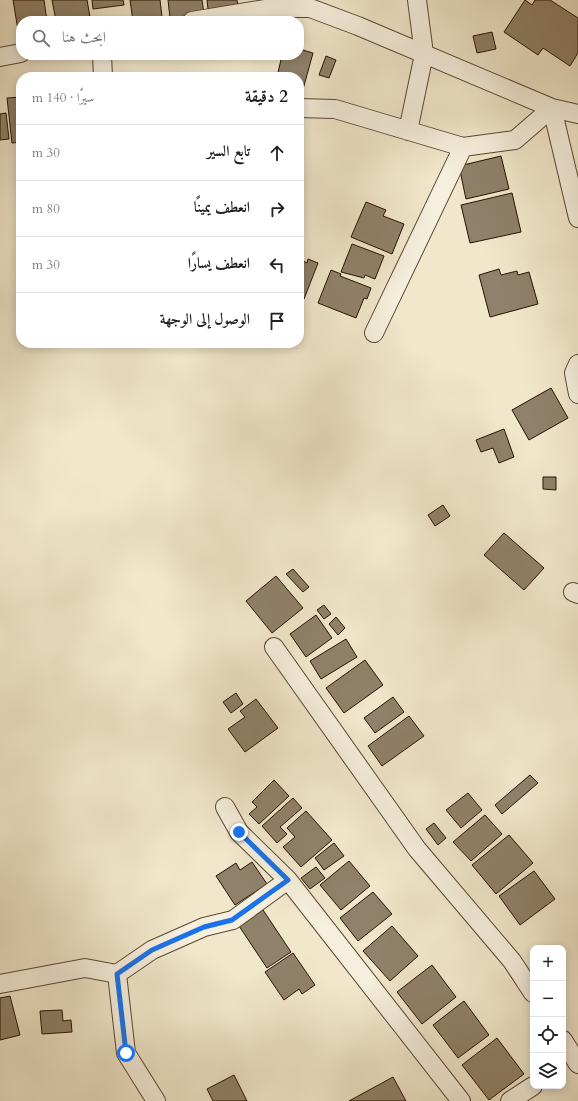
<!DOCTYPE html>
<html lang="ar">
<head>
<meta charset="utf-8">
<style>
  body { margin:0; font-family:Cardo,Amiri,serif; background:#f2f2f2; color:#202124; direction:rtl }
  .controls { position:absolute; right:12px; bottom:12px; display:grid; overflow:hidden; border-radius:8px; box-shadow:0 2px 10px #0003 }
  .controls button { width:36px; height:36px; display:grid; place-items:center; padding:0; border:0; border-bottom:1px solid #e0e0e0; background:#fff; color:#202124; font:20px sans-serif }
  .stop { position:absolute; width:12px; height:12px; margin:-9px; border:3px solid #1a73e8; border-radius:50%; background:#fff }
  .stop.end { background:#1a73e8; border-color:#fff; box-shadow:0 1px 4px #0008 }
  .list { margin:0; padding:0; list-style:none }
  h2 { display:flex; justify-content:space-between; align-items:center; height:52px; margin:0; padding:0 16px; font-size:17px }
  h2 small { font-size:13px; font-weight:400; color:#757577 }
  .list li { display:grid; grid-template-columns:26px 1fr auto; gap:12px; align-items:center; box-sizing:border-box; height:56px; padding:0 16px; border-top:1px solid #e0e0e0 }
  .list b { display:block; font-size:15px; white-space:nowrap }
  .list em { font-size:13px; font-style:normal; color:#757577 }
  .icon { flex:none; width:22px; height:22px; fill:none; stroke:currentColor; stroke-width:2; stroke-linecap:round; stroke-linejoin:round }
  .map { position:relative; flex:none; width:578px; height:1101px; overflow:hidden; direction:ltr }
  .search { position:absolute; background:#fff; box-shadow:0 2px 10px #0003; left:16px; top:16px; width:288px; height:44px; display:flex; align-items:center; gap:10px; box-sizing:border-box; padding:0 14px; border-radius:16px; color:#757577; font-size:15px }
  .panel { position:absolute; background:#fff; box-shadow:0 2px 10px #0003; left:16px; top:72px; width:288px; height:276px; border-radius:16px; direction:rtl }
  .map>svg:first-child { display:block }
</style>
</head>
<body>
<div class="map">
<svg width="578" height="1101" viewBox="0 0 578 1101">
  <rect width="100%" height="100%" fill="#f1e7cb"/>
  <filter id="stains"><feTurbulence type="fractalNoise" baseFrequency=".005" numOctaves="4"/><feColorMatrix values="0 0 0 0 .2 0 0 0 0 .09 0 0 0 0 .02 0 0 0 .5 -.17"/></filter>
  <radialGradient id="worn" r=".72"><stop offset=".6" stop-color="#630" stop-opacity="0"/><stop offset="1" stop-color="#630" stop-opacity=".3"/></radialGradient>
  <path fill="#90816a" stroke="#261200" d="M 13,0 L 44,0 L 47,21 L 21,21 L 21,30 L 18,30 Z
    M 52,0 L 87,0 L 90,17 L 76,19 L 76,21 L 56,21 Z
    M 92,0 L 123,0 L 124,5 L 93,9 Z
    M 130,0 L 160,0 L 162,17 L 133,21 Z
    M 168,0 L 202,0 L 204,14 L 170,18 Z
    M 207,0 L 237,0 L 238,6 L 208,9 Z
    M 525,0 L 532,5 L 535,0 L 550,0 L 578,18 L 578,53 L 570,66 L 543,48 L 538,55 L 504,32 Z
    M 492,32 L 496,49 L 477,53 L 473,36 Z
    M 299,49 L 313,53 L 302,93 L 299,92 L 299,77 L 277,77 L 282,55 L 299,55 Z
    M 326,56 L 336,60 L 329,78 L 319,75 Z
    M 21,97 L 21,142 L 12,143 L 7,98 Z
    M 6,113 L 9,139 L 0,140 L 0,114 Z
    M 501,156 L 509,189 L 466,199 L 459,166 Z
    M 512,193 L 521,232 L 470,243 L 461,205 Z
    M 366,202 L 386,210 L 383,216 L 404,224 L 392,254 L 351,237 Z
    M 352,244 L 384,256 L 375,279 L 365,275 L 364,278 L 341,272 Z
    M 299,259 L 307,263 L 308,259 L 318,263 L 304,299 L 299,297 Z
    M 499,269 L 501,275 L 517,271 L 518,275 L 529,272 L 538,304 L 490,317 L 479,275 Z
    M 331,270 L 341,274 L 340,276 L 371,288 L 367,299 L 364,298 L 356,318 L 318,303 Z
    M 551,388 L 568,418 L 529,440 L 512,410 Z
    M 504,429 L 514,457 L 499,463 L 493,448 L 481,452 L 476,440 Z
    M 543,477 L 556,477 L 556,490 L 543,489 Z
    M 443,505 L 450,516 L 435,526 L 428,515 Z
    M 504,533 L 544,568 L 524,590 L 484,555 Z
    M 293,569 L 309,587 L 303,592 L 286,574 Z
    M 276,576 L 303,608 L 272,633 L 246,601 Z
    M 324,605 L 331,614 L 324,619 L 317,610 Z
    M 316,615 L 332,638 L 306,657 L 290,634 Z
    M 336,617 L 345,628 L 338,635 L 329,624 Z
    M 346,639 L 357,657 L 321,679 L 310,661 Z
    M 365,660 L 383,685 L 344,713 L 326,688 Z
    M 236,693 L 243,704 L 231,713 L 223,702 Z
    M 393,697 L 404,712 L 375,733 L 364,718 Z
    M 256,699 L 278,728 L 245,752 L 228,729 L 245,717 L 240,711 Z
    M 409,716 L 424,736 L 382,766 L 368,746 Z
    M 530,775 L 538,783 L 502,814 L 495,805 Z
    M 274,780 L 289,796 L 259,824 L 249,814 L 257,807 L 252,802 Z
    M 468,793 L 482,810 L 461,828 L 446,810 Z
    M 293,798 L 302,808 L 280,827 L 287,834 L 277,843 L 262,826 Z
    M 306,811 L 332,840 L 301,867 L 283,847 L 295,837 L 287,828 Z
    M 485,815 L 502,834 L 471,861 L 453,842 Z
    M 434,823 L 446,838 L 438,845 L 426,829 Z
    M 509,835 L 533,863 L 496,894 L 472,865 Z
    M 334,843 L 344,856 L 324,870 L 315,858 Z
    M 349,861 L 370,886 L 341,910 L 320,885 Z
    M 252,862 L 267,884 L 235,905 L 216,876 L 236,863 L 240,870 Z
    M 316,867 L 325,878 L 310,889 L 301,878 Z
    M 534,871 L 555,899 L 520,925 L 499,896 Z
    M 373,892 L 392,914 L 358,941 L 340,918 Z
    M 261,907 L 291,952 L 267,968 L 237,923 Z
    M 392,926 L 418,956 L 390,981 L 363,951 Z
    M 293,953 L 315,985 L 302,994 L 299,989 L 284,1000 L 265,972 Z
    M 432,965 L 456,997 L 422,1024 L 397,992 Z
    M 10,996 L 20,1035 L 0,1040 L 0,998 Z
    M 464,1001 L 489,1035 L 458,1058 L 433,1025 Z
    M 62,1010 L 63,1021 L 71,1020 L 72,1032 L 42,1034 L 40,1011 Z
    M 497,1038 L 524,1074 L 489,1100 L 462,1065 Z
    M 234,1075 L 247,1101 L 213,1101 L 207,1089 Z
    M 393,1077 L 406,1101 L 349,1101 Z"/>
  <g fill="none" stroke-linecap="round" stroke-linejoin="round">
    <defs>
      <path id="minor" d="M 192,21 L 271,8 L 310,8 L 358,26 L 552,108 L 578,114
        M 102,55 L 103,77
        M 0,57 L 21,53
        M 299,108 L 335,109 L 463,147
        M 408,131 L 424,54 L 417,0
        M 374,333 L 463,147 L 515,140 L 552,108 L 578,218
        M 578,364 L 574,373 L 578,394
        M 573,592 L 578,594
        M 274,647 L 417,849 L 512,961 L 533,993
        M 225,807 L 239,832 L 288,880 L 461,1101
        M 117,974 L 126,1053 L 156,1101
        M 0,984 L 85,968 L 117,974 L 152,950 L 204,927 L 233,920 L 288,880
        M 563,1040 L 578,1064
        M 510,1101 L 533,1086"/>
    </defs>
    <use href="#minor" stroke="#594733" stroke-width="20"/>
    <use href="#minor" stroke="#f6efdd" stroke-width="18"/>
  </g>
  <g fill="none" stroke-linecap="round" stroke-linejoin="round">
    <path stroke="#1a73e8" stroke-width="5" d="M 126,1053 L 117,974 L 152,950 L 204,927 L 232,920 L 288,880 L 239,832"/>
  </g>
  <rect width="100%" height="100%" filter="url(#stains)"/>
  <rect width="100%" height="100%" fill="url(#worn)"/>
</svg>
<div class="controls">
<button>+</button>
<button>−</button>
<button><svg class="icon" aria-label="locate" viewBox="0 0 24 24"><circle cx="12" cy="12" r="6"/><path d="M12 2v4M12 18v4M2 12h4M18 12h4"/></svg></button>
<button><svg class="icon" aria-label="layers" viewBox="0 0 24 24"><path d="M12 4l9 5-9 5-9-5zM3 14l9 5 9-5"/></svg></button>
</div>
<div class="stop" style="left:126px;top:1053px"></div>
<div class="stop end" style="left:239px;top:832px"></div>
<div class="search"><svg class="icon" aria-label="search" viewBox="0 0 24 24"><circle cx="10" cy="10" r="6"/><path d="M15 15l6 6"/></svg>ابحث هنا</div>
<section class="panel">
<h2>2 دقيقة<small>سيرًا · 140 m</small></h2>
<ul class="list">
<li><svg class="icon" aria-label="ahead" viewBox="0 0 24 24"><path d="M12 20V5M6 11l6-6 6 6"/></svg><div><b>تابع السير</b></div><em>30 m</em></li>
<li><svg class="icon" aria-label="right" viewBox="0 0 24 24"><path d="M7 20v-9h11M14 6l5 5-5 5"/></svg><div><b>انعطف يمينًا</b></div><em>80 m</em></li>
<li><svg class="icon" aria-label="left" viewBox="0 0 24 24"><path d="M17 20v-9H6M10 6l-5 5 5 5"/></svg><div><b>انعطف يسارًا</b></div><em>30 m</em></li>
<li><svg class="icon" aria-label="arrive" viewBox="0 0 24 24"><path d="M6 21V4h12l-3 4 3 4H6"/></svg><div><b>الوصول إلى الوجهة</b></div></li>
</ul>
</section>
</div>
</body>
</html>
